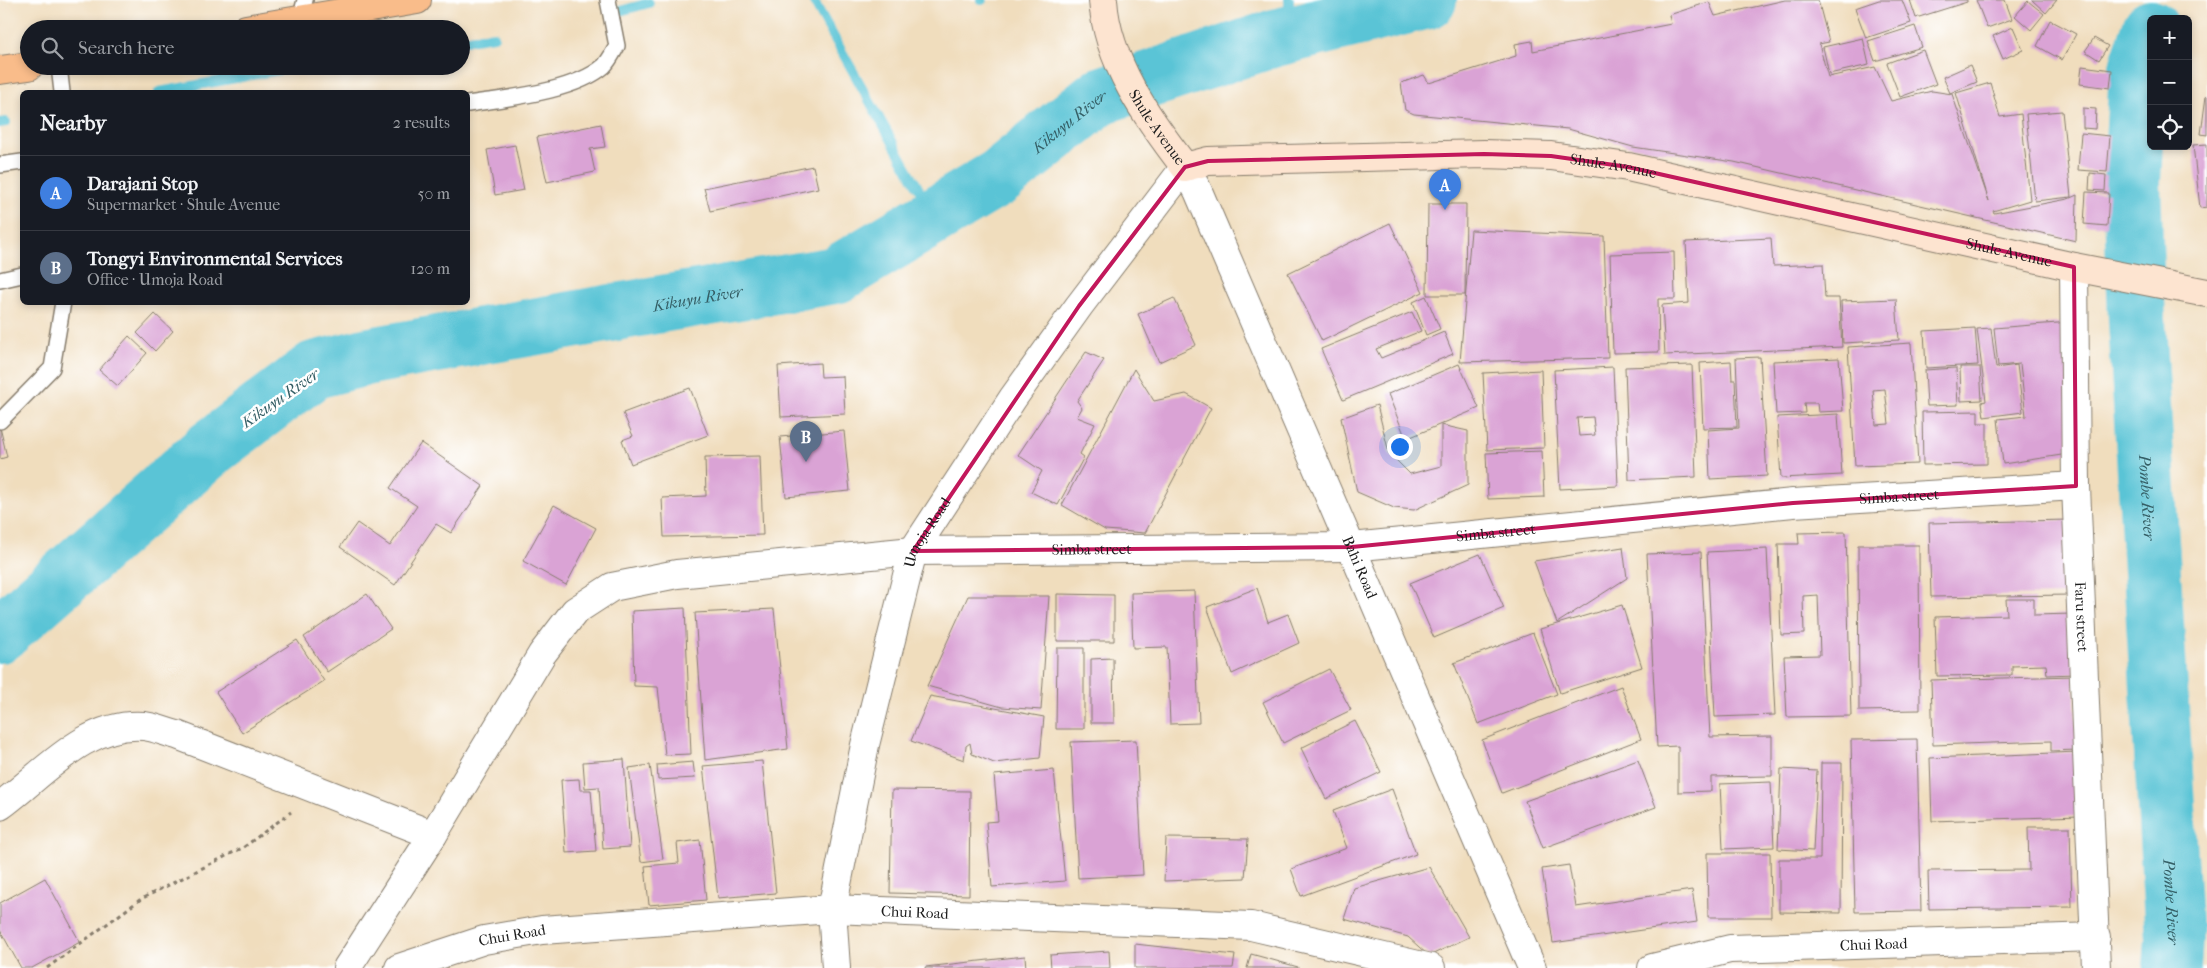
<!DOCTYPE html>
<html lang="en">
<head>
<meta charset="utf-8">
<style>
  body { margin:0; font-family:"IM FELL French Canon",serif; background:#242831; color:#f1f3f6 }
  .controls { position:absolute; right:15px; top:15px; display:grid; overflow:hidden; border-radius:8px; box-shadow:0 2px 8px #0003 }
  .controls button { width:45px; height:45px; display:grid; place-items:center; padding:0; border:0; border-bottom:1px solid #363941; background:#171b24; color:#f1f3f6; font:25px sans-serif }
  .you { position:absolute; left:1399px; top:446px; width:18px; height:18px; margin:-12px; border:4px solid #fff; border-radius:50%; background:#1a73e8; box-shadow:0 0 0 8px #1a73e833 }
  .badge { display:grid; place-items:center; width:32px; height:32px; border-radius:50%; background:#0f766e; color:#fff; font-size:16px; font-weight:700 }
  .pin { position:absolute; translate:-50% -41px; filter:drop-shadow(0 1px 2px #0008) }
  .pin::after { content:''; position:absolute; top:26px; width:18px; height:15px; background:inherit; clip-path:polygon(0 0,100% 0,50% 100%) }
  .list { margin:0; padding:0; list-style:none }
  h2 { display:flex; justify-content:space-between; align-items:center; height:65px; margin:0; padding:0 20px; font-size:21px }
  h2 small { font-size:16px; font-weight:400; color:#9ea1a6 }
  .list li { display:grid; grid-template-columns:32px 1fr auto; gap:15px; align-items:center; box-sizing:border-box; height:75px; padding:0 20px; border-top:1px solid #363941 }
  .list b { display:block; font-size:19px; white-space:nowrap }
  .list p { margin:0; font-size:16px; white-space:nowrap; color:#9ea1a6 }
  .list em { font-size:16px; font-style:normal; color:#9ea1a6 }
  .icon { flex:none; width:28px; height:28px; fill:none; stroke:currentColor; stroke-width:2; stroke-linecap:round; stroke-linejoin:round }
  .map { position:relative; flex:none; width:2207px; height:968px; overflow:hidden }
  .search { position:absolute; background:#171b24; box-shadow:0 2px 8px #0003; left:20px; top:20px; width:450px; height:55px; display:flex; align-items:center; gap:12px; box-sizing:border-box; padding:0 18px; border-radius:28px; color:#9ea1a6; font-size:19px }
  .panel { position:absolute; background:#171b24; box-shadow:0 2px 8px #0003; left:20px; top:90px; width:450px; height:215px; border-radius:8px }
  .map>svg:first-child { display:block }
</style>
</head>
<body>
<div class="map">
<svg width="2207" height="968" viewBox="0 0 2207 968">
  <rect width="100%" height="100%" fill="#fff"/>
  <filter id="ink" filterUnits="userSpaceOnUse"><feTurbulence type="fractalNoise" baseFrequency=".02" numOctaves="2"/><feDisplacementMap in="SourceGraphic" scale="10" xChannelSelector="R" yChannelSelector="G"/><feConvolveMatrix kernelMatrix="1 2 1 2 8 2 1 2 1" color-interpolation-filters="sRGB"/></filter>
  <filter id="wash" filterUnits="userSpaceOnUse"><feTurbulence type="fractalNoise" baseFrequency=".0096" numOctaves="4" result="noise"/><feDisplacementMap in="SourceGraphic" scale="20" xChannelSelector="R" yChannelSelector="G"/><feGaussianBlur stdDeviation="1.12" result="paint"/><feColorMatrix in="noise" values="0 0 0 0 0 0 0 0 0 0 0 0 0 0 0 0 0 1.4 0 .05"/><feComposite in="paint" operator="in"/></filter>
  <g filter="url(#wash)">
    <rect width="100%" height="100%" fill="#f0ddbd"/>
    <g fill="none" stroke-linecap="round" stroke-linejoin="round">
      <path stroke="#5ac4d6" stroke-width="10" d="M 813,0 L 934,216
        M 981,0 L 982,0
        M 1289,0 L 1289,34
        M 620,11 L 649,3
        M 461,41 L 494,36
        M 159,92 L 302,66
        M 0,123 L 6,122"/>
      <g stroke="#5ac4d6" stroke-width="58">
        <path id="s1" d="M 2151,29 L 2138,68 L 2132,182 L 2137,322 L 2174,939 L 2172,968"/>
        <path id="s2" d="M 0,634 L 211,448 L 314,370 L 370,356 L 667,303 L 836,275 L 998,178 L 1100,96 L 1275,38 L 1428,0"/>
      </g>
    </g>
    <g id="blocks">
      <path fill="#daa3d5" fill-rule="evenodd" d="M 1785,0 L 1818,0 L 1829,42 L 1819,44 L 1828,77 L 1875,67 L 1891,101 L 1932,91 L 1952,94 L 1989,201 L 1956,93 L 1990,83 L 2000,117 L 2021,114 L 2030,200 L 1993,211 L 1994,213 L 2068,199 L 2077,195 L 2076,241 L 1734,162 L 1633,147 L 1568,129 L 1414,114 L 1405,110 L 1401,83 L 1424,75 L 1429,83 L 1516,56 L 1515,44 L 1532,41 L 1533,51 L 1671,24 L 1669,15 L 1709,2 L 1715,16 Z
        M 1879,0 L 1902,0 L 1911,23 L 1866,38 L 1855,8 Z
        M 1910,0 L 1967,0 L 1967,2 L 1916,18 Z
        M 1976,0 L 2005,0 L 2012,19 L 1987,28 Z
        M 2032,0 L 2057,0 L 2046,13 Z
        M 2028,1 L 2044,14 L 2031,30 L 2015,16 Z
        M 2050,20 L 2076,34 L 2062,60 L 2037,46 Z
        M 1915,26 L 1922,47 L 1875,61 L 1868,41 Z
        M 2013,27 L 2023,50 L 2003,59 L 1993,36 Z
        M 1863,38 L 1869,65 L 1829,74 L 1823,47 Z
        M 2094,38 L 2108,46 L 2099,60 L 2085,51 Z
        M 1923,50 L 1936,84 L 1900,97 L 1887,63 Z
        M 1970,65 L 1977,82 L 1950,93 L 1943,77 Z
        M 2082,66 L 2112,70 L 2110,88 L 2080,84 Z
        M 2206,96 L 2207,96 L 2207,135 L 2201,134 Z
        M 2083,108 L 2096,109 L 2095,129 L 2083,128 Z
        M 2062,111 L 2071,197 L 2035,201 L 2026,114 Z
        M 601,124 L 605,147 L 590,149 L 595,172 L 547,182 L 537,137 Z
        M 2081,133 L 2110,136 L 2107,172 L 2078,170 Z
        M 2207,144 L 2207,207 L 2200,208 L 2193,145 Z
        M 515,145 L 524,190 L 495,195 L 487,150 Z
        M 813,166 L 818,188 L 710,211 L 704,188 Z
        M 2090,173 L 2106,175 L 2105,191 L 2089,190 Z
        M 2086,192 L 2109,193 L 2107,226 L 2084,224 Z
        M 1428,204 L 1466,204 L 1465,295 L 1427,295 Z
        M 1390,223 L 1423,292 L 1322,341 L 1288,273 Z
        M 1471,230 L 1604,236 L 1608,358 L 1460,362 Z
        M 1771,238 L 1773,266 L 1823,264 L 1825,298 L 1839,298 L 1842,347 L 1665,355 L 1662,305 L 1689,303 L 1686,242 Z
        M 1674,252 L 1675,299 L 1658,299 L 1659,352 L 1613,353 L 1610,254 Z
        M 1426,296 L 1440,329 L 1426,335 L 1413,302 Z
        M 1174,298 L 1196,345 L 1159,362 L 1138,314 Z
        M 1896,299 L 1899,340 L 1843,343 L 1841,301 Z
        M 1412,312 L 1421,331 L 1376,349 L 1381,358 L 1444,332 L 1453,354 L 1343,400 L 1321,349 Z
        M 155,314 L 173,331 L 155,351 L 137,333 Z
        M 2070,322 L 2068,454 L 2003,464 L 1998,419 L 2026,416 L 2020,364 L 1998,366 L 1994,328 Z
        M 1975,328 L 1978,365 L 1926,368 L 1924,331 Z
        M 1991,328 L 1996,368 L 2017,365 L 2023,412 L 1984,417 L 1982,402 L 1986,401 L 1977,329 Z
        M 129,336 L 147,353 L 118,386 L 99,370 Z
        M 1911,343 L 1918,464 L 1855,466 L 1848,347 ZM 1885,389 L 1889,424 L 1876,425 L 1873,390 Z
        M 1086,352 L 1104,360 L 1077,401 L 1082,408 L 1077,417 L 1095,424 L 1080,454 L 1084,457 L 1058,505 L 1031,492 L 1042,471 L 1018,455 Z
        M 1760,357 L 1767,476 L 1710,479 L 1708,430 L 1739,428 L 1736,358 Z
        M 1839,358 L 1843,411 L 1818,412 L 1817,403 L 1804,403 L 1805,413 L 1776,414 L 1773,361 Z
        M 1731,361 L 1732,380 L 1735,380 L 1737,427 L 1703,428 L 1700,363 Z
        M 820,363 L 821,377 L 843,376 L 845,414 L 781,417 L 778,366 Z
        M 1459,364 L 1479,408 L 1406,439 L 1388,394 Z
        M 1692,365 L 1696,477 L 1629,480 L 1625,367 Z
        M 1613,367 L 1618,486 L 1560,489 L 1554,370 ZM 1593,417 L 1595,435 L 1579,436 L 1577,418 Z
        M 1960,367 L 1980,367 L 1982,400 L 1961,401 Z
        M 1956,368 L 1958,405 L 1927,406 L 1925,370 Z
        M 1134,369 L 1154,401 L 1186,394 L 1211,408 L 1145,533 L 1105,530 L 1062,505 Z
        M 1541,370 L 1544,448 L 1487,450 L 1483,373 Z
        M 690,388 L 708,435 L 631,464 L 622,440 L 633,436 L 623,413 Z
        M 1377,405 L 1389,453 L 1410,474 L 1441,466 L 1441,425 L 1468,431 L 1468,485 L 1414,510 L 1394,508 L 1357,492 L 1341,418 Z
        M 1978,411 L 1978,423 L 1987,423 L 1987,464 L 1923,465 L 1922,412 Z
        M 1838,414 L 1842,475 L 1781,478 L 1777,417 Z
        M 0,427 L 7,457 L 0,459 Z
        M 844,431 L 850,491 L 786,497 L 780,437 Z
        M 421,443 L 483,486 L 451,533 L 436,524 L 395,585 L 340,547 L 357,523 L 390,546 L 417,506 L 390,488 Z
        M 1542,451 L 1544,497 L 1488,499 L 1486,453 Z
        M 760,456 L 763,535 L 664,537 L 662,498 L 706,496 L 705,457 Z
        M 554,505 L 596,528 L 566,585 L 523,561 Z
        M 2069,520 L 2071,595 L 1931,597 L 1929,523 Z
        M 1846,532 L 1851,716 L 1787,717 L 1784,656 L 1820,655 L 1818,595 L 1803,596 L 1804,634 L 1781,635 L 1778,544 L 1799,544 L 1798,533 Z
        M 1858,545 L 1919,545 L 1920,710 L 1859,711 Z
        M 1623,547 L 1627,578 L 1557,623 L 1534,561 Z
        M 1767,549 L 1775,715 L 1715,717 L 1707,552 Z
        M 1701,552 L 1710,737 L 1772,736 L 1772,776 L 1711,777 L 1711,791 L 1678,792 L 1678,746 L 1657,747 L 1647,554 Z
        M 1480,554 L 1504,608 L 1434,638 L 1410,583 Z
        M 1257,588 L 1268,622 L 1288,614 L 1299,643 L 1232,674 L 1207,607 Z
        M 1194,591 L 1199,723 L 1170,724 L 1167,647 L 1133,648 L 1131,593 Z
        M 367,594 L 391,629 L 327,672 L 304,637 Z
        M 1057,594 L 1114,595 L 1114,641 L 1057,641 Z
        M 968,596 L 1049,596 L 1041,710 L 1002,707 L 927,686 Z
        M 2006,599 L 2034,599 L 2034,615 L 2073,614 L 2075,674 L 2047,675 L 2046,665 L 2012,666 L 2012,675 L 1937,676 L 1935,617 L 2007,615 Z
        M 1622,605 L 1642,667 L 1560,693 L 1540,629 Z
        M 685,608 L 691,754 L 665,755 L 658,687 L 634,686 L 632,611 Z
        M 774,609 L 788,749 L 705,760 L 695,613 Z
        M 1533,633 L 1557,694 L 1478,724 L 1454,663 Z
        M 297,640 L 324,681 L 242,733 L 216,692 Z
        M 1057,648 L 1084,648 L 1084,729 L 1056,729 Z
        M 1113,658 L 1114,723 L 1091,723 L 1091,659 Z
        M 1329,669 L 1351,710 L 1283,743 L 1263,702 Z
        M 2074,676 L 2077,750 L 2051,751 L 2051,741 L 1933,745 L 1931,680 Z
        M 1621,686 L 1641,739 L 1502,793 L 1482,740 Z
        M 930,696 L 1044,717 L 1040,758 L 994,763 L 972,754 L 970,743 L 966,746 L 964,760 L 911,741 Z
        M 1355,721 L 1381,772 L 1326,799 L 1301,748 Z
        M 1917,739 L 1921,911 L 1855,912 L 1851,740 Z
        M 1136,740 L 1143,875 L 1078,878 L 1071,742 Z
        M 2078,752 L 2080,816 L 1932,821 L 1930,758 Z
        M 624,759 L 630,847 L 603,849 L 599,787 L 585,788 L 583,762 Z
        M 1638,760 L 1656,807 L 1543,848 L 1525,801 Z
        M 762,761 L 776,893 L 718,898 L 703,766 Z
        M 693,762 L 695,778 L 658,780 L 657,765 Z
        M 1821,763 L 1842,763 L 1841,913 L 1779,912 L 1779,859 L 1820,859 Z
        M 650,765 L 663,859 L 641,862 L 629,768 Z
        M 1781,769 L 1817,771 L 1813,851 L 1778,849 Z
        M 1054,770 L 1065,881 L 992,887 L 986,822 L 998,821 L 994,775 Z
        M 579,779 L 580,790 L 591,790 L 596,851 L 566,853 L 561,780 Z
        M 1771,782 L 1774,847 L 1723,849 L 1720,784 Z
        M 1392,789 L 1416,854 L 1301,896 L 1291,869 L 1347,848 L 1333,811 Z
        M 892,790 L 970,791 L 969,895 L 890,893 Z
        M 2028,827 L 2070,827 L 2072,907 L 1929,909 L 1928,871 L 2029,870 Z
        M 1166,838 L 1248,839 L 1245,878 L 1164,881 Z
        M 700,840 L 706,900 L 649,905 L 645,866 L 679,863 L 677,843 Z
        M 1707,853 L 1770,853 L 1771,917 L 1708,917 Z
        M 1569,865 L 1576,907 L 1692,890 L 1697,922 L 1553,943 L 1542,869 Z
        M 1429,867 L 1469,937 L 1429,956 L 1408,937 L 1344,919 L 1354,888 Z
        M 45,878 L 80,942 L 32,968 L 21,968 L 0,930 L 0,903 Z
        M 1135,944 L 1235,955 L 1233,968 L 1135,968 Z
        M 1109,951 L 1110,968 L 1051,968 L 1050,955 Z
        M 1251,954 L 1298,967 L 1298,968 L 1247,968 Z
        M 1025,956 L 1026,968 L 925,968 L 925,967 Z"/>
    </g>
  </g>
  <g filter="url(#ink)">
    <use href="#blocks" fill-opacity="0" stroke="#867c6c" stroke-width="1"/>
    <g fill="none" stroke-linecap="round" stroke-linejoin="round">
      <defs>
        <path id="service" d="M 300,20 L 305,0
          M 59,66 L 62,92
          M 468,104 C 507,98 574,92 604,66 C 609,61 613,53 617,46 L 608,0
          M 0,165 L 22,162
          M 0,280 L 22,275
          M 0,421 L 52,368 L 63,302"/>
        <g id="minor">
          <path id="s3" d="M 2074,267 L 2076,486 L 2096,968"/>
          <path d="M 0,806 C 43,775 86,721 144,726 C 155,727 167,733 177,735 L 433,835"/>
          <path id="s4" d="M 347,968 L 433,835 L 542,654 L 575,611 L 612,587 L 677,574 L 913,551 L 1352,547 L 1793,503 L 2076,486"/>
          <path id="s5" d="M 399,968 L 484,940 L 542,930 L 832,909 L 1251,926 L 1431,968"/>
          <path id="s6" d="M 836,968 L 832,909 L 865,745 L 913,551 L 1013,398 L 1079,306 L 1185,167 L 1198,191 L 1532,968"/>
          <path id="s7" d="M 1652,968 L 1730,949 L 2096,937"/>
        </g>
        <g id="secondary">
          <path id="s8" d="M 1103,0 C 1107,62 1148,119 1185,167 L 1208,161 L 1242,160 L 1484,154 L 1551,156 L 1628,167 L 2074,267 L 2207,293"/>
        </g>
        <path id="trunk" d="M 246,29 L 417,0
          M 0,70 L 29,66"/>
      </defs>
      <use href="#service" stroke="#867c6c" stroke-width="18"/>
      <use href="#minor" stroke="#867c6c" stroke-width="30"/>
      <use href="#secondary" stroke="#867c6c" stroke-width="30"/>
      <use href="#trunk" stroke="#867c6c" stroke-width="30"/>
      <path stroke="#867c6c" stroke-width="3" stroke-dasharray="4 4" stroke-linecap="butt" d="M 47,968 L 141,899 L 244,847 L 291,812"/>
      <use href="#service" stroke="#fff" stroke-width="15"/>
      <use href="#minor" stroke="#fff" stroke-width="28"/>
      <use href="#secondary" stroke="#fde4d0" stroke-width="28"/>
      <use href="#trunk" stroke="#f9bc8a" stroke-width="28"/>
    </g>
  </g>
  <path fill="none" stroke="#c2185b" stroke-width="4" stroke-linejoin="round" d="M 1484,154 L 1551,156 L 1628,167 L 2074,267 L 2076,486 L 1793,503 L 1352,547 L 913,551 L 1079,306 L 1185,167 L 1208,161 Z"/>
  <g text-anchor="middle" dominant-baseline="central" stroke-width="5" stroke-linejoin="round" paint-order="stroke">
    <g font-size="15" fill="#1c1c1c" stroke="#fff">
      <text stroke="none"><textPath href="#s8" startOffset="140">Shule Avenue</textPath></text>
      <text stroke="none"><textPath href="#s8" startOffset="619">Shule Avenue</textPath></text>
      <text stroke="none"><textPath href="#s8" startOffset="1024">Shule Avenue</textPath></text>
      <text stroke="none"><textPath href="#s4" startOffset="1760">Simba street</textPath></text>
      <text stroke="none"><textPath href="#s4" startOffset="1355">Simba street</textPath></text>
      <text stroke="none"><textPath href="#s6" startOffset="449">Umoja Road</textPath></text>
      <text stroke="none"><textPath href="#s4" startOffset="950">Simba street</textPath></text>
      <text stroke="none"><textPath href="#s6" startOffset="1334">Bahi Road</textPath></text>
      <text stroke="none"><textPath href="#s3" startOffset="350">Faru street</textPath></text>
      <text stroke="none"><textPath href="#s5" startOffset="522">Chui Road</textPath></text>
      <text stroke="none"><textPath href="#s5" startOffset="118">Chui Road</textPath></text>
      <text stroke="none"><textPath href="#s7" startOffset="224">Chui Road</textPath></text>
    </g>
    <g font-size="16" font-style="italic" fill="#355f66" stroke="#fff">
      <text stroke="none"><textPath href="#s2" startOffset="1221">Kikuyu River</textPath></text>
      <text stroke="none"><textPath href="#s2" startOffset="801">Kikuyu River</textPath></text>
      <text transform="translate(280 398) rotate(-35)">Kikuyu River</text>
      <text stroke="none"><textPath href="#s1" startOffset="471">Pombe River</textPath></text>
      <text stroke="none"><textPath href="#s1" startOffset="876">Pombe River</textPath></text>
    </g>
  </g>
</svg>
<div class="controls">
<button>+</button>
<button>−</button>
<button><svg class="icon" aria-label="locate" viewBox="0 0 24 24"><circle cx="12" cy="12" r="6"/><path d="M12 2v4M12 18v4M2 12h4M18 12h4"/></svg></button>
</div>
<div class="you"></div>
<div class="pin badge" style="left:1445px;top:210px;background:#3f7fe0">A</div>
<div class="pin badge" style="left:806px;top:462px;background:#5c6f8a">B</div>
<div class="search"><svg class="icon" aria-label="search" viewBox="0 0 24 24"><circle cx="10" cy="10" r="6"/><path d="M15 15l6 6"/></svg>Search here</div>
<section class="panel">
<h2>Nearby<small>2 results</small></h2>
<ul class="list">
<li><span class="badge" style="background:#3f7fe0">A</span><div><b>Darajani Stop</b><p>Supermarket · Shule Avenue</p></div><em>50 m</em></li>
<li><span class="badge" style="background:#5c6f8a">B</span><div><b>Tongyi Environmental Services</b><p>Office · Umoja Road</p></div><em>120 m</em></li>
</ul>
</section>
</div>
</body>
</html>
